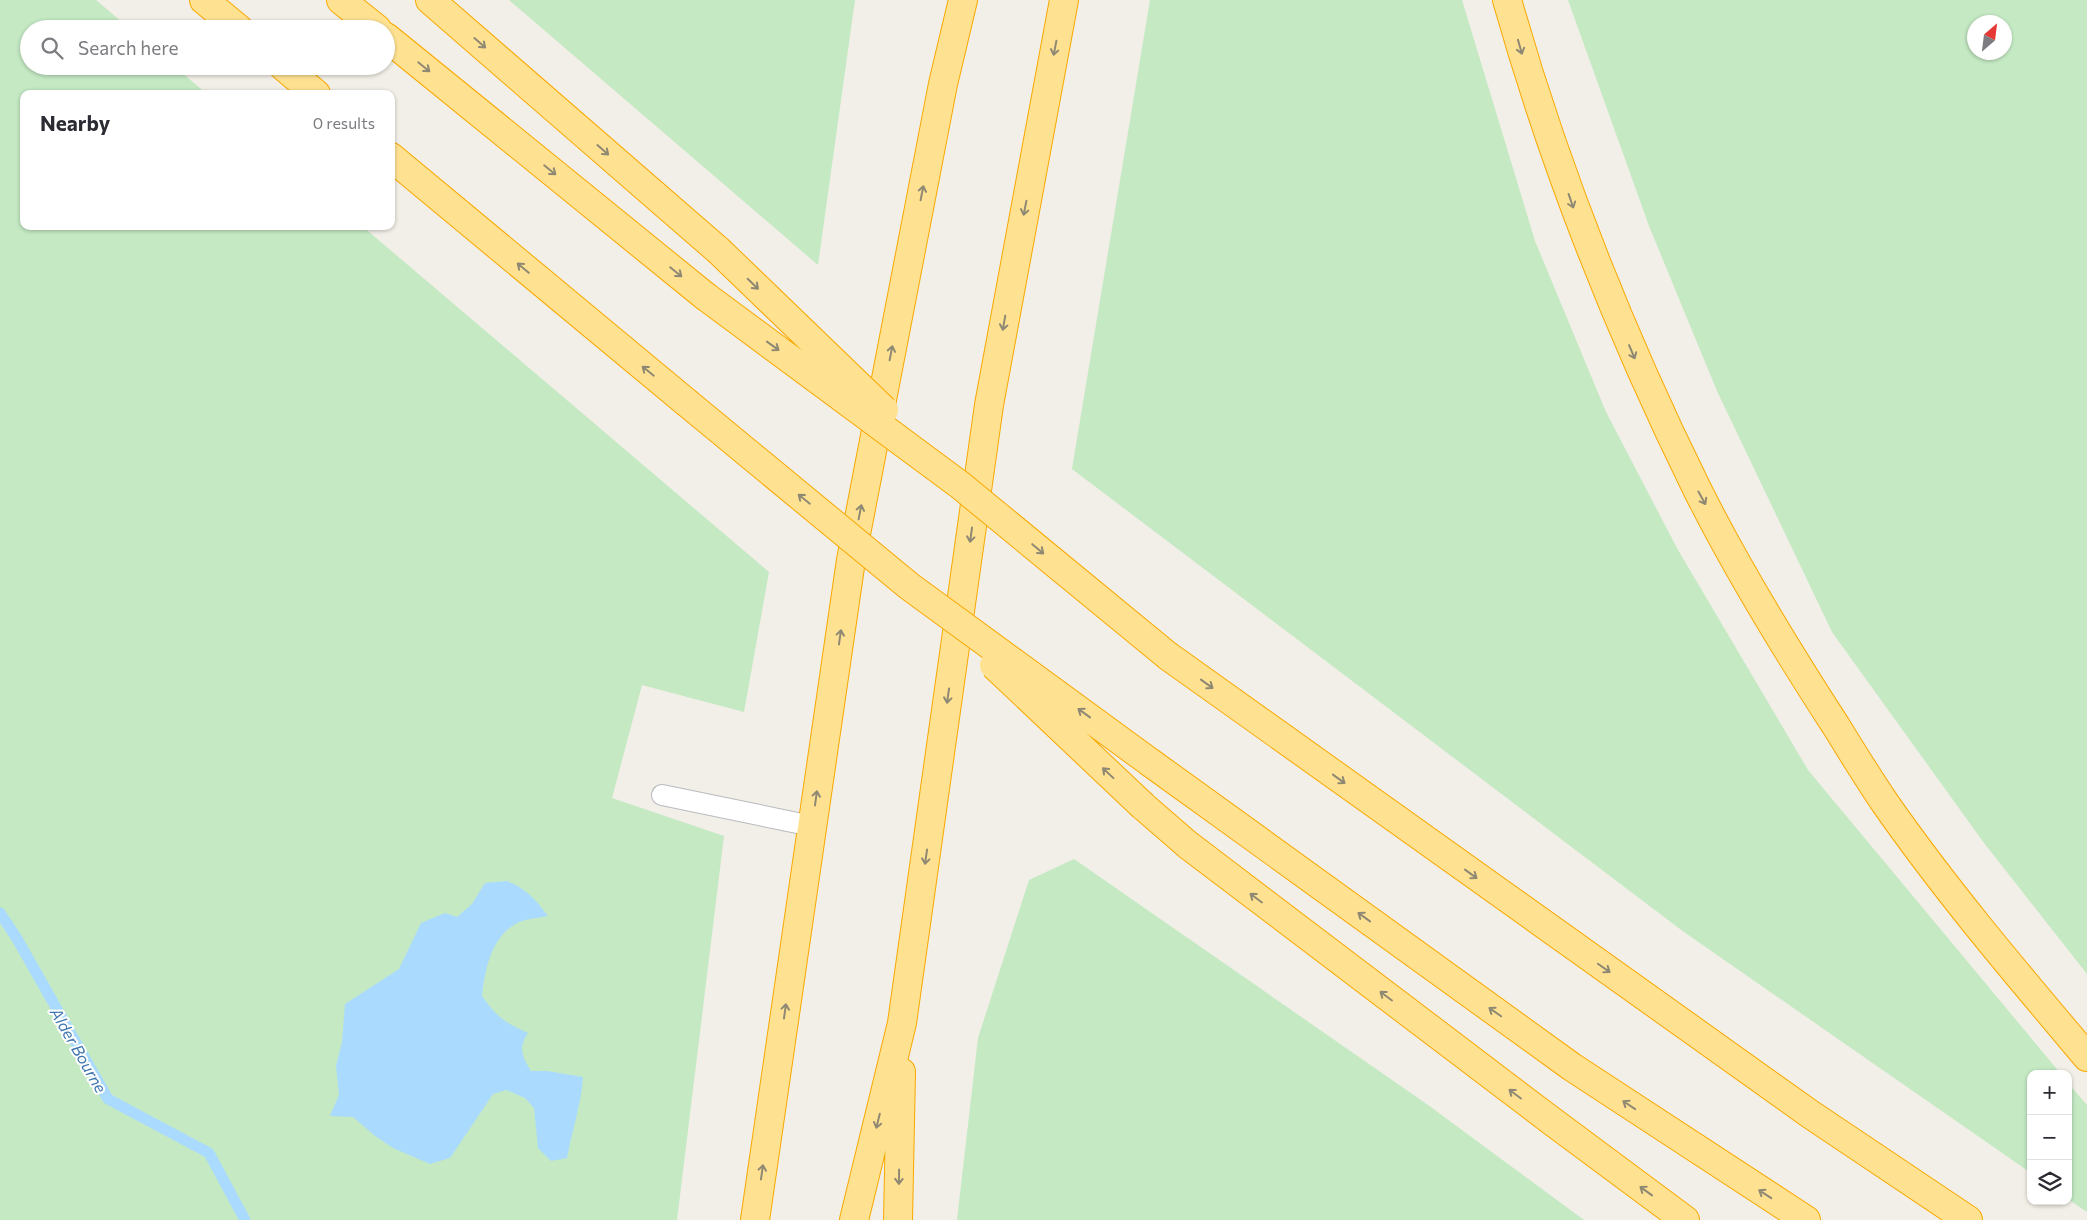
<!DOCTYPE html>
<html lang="en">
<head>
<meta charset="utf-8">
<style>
  body { margin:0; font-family:Commissioner,sans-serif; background:#f2f2f3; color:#2b2b33 }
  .controls { position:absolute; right:15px; bottom:15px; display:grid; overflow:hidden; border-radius:10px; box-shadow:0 1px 4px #0004 }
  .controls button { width:45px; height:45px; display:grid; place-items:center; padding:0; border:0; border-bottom:1px solid #e1e1e2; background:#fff; color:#2b2b33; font:25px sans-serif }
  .compass { position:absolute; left:1967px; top:15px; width:45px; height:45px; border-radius:50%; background:#fff; box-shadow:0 1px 4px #0004; rotate:28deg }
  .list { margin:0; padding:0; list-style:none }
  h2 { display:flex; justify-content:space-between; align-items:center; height:65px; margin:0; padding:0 20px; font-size:21px }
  h2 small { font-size:16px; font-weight:400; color:#7c7c81 }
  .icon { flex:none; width:28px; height:28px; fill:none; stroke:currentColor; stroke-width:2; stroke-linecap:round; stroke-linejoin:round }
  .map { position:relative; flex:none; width:2087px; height:1220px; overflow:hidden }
  .search { position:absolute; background:#fff; box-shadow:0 1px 4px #0004; left:20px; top:20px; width:375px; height:55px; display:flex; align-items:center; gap:12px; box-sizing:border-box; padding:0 18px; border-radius:28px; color:#7c7c81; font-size:19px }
  .panel { position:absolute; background:#fff; box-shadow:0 1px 4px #0004; left:20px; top:90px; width:375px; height:140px; border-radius:10px }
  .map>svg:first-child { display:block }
</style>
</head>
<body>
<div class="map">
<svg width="2087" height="1220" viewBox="0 0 2087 1220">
  <rect width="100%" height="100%" fill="#f1efe7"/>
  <path fill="#c4e9c3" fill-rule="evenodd" d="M 0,0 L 96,0 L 130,29 L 29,29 L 29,66 L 174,66 L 207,94 L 24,94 L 24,226 L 362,226 L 769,572 L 744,712 L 642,685 L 612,798 L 724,836 L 677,1220 L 0,1220 Z
    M 509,0 L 855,0 L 818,265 Z
    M 1150,0 L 1462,0 L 1535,241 L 1606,412 L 1678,550 L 1808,770 L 2061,1074 L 2031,1074 L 2031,1173 L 1684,932 L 1072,469 Z
    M 1568,0 L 2087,0 L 2087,974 L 1984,843 L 1832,632 L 1717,391 L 1649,226 ZM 1974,22 L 2004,22 L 2004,52 L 1974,52 Z
    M 1074,859 L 1428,1105 L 1584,1220 L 957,1220 L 978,1038 L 1029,880 Z
    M 2068,1083 L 2087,1105 L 2087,1212 L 2068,1199 Z"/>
  <path fill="#aadbff" d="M 507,881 C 526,888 536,900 548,916 C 538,918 525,919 517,923 C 491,937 485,970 482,996 C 496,1016 505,1023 528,1033 C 518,1047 522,1057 531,1071 L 547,1071 L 583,1077 C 581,1105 572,1131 567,1158 L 551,1161 L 538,1148 L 534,1108 L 525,1098 L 506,1090 L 493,1094 L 450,1158 L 430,1164 L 393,1148 L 375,1136 L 353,1117 L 330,1116 L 339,1095 L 336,1066 L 342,1042 L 345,1004 L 399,969 L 421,923 L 445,913 L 457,917 L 472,904 L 485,883 Z"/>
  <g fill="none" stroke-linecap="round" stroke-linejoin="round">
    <path stroke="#aadbff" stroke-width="11" d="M 0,913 L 16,937 L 108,1099 L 209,1153 L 245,1220"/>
    <defs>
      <path id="lane" d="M 662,795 L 812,826"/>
      <path id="highway" d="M 204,0 L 239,29
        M 341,0 L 377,29
        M 430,0 L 718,250
        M 1507,0 C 1555,169 1619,331 1697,489 C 1738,571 1786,649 1836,726 C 1852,752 1868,778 1885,803 C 1947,892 2017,974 2087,1057
        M 386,37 L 705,296
        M 283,66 L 316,94
        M 391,157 L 686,402
        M 1168,656 L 1810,1114 L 1968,1220
        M 1151,763 L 1572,1067 L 1806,1220
        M 1143,806 L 1188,845 L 1549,1119 L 1685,1220
        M 755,1220 L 851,560 L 943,84 L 963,0
        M 854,1220 L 902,1023 L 989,405 L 1064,0
        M 898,1220 L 901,1072"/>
    </defs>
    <use href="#lane" stroke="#b8babe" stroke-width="22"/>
    <use href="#highway" stroke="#f9a800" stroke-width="30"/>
    <use href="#lane" stroke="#fff" stroke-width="20"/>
    <use href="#highway" stroke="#ffe291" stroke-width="28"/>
    <defs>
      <path id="highway-bridge" d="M 718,250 L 884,410
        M 705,296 L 960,485 L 1168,656
        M 686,402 L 909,586 L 1151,763
        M 994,665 L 1143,806"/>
    </defs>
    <use href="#highway-bridge" stroke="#f9a800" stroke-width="30" stroke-linecap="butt"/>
    <use href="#highway-bridge" stroke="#ffe291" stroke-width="28"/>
  </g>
  <defs><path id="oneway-shaft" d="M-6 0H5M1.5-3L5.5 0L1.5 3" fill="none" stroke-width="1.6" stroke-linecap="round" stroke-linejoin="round" transform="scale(1.25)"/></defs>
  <g stroke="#8f8974">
    <use href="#oneway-shaft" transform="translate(480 43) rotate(41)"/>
    <use href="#oneway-shaft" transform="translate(1520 47) rotate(74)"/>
    <use href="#oneway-shaft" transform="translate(1055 48) rotate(101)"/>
    <use href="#oneway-shaft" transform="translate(424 67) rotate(39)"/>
    <use href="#oneway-shaft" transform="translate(603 150) rotate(41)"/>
    <use href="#oneway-shaft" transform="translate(550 170) rotate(39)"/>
    <use href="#oneway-shaft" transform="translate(922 193) rotate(-79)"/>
    <use href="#oneway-shaft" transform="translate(1571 201) rotate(71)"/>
    <use href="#oneway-shaft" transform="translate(1025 208) rotate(101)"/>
    <use href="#oneway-shaft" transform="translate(523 268) rotate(-140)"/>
    <use href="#oneway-shaft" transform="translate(676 272) rotate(39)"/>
    <use href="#oneway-shaft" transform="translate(753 284) rotate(44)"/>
    <use href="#oneway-shaft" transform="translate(1004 323) rotate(100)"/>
    <use href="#oneway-shaft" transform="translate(773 346) rotate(36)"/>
    <use href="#oneway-shaft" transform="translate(1632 352) rotate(67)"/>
    <use href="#oneway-shaft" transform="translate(891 353) rotate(-79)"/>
    <use href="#oneway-shaft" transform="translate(648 371) rotate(-141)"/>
    <use href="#oneway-shaft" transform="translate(1702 498) rotate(61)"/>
    <use href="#oneway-shaft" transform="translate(804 499) rotate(-141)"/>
    <use href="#oneway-shaft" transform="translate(860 512) rotate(-79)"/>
    <use href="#oneway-shaft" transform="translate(971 535) rotate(98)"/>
    <use href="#oneway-shaft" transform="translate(1038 549) rotate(40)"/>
    <use href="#oneway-shaft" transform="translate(840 637) rotate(-82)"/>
    <use href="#oneway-shaft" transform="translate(1207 684) rotate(36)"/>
    <use href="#oneway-shaft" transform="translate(948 696) rotate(98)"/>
    <use href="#oneway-shaft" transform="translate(1084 713) rotate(-144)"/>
    <use href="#oneway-shaft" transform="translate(1108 773) rotate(-137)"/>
    <use href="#oneway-shaft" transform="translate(1339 779) rotate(36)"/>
    <use href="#oneway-shaft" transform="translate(816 798) rotate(-82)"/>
    <use href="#oneway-shaft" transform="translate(926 857) rotate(98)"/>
    <use href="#oneway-shaft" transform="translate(1471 874) rotate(36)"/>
    <use href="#oneway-shaft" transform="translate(1256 898) rotate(-143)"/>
    <use href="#oneway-shaft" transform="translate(1364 917) rotate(-144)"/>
    <use href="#oneway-shaft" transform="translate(1604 968) rotate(35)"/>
    <use href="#oneway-shaft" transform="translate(1386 996) rotate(-143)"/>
    <use href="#oneway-shaft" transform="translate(785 1011) rotate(-82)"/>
    <use href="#oneway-shaft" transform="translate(1495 1012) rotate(-145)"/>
    <use href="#oneway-shaft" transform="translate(1515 1094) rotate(-143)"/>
    <use href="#oneway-shaft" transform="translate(1629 1105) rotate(-146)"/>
    <use href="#oneway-shaft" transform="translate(878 1121) rotate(104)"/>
    <use href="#oneway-shaft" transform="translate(762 1172) rotate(-82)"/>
    <use href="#oneway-shaft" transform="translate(899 1177) rotate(91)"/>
    <use href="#oneway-shaft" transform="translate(1646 1191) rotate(-144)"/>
    <use href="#oneway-shaft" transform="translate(1765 1194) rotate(-147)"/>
  </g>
  <g text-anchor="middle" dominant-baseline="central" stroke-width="4" stroke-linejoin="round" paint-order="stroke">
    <g font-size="16" font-style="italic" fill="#3d75ae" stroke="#fff">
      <text transform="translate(79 1050) rotate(60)">Alder Bourne</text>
    </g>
  </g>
</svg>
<div class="controls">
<button>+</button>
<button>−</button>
<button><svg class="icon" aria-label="layers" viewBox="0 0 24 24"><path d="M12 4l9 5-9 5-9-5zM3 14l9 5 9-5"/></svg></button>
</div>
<svg class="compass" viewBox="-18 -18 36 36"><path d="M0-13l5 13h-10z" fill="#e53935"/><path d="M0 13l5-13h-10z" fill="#7c7c81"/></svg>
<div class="search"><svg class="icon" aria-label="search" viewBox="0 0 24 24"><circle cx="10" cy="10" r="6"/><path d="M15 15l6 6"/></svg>Search here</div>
<section class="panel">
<h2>Nearby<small>0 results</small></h2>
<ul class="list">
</ul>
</section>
</div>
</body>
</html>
